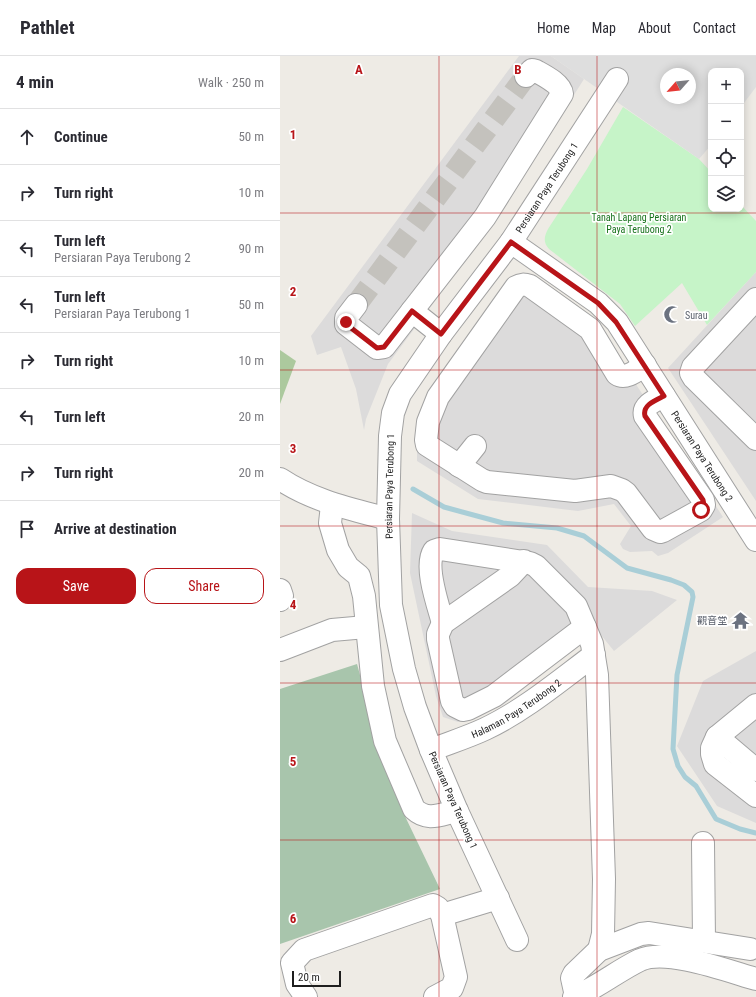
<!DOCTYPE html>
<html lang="en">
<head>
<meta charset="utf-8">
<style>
  body { margin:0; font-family:"Roboto Condensed","Noto Sans SC",sans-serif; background:#f2f2f3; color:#2b2b33 }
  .controls { position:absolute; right:12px; top:12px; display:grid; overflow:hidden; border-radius:8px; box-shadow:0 2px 10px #0003 }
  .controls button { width:36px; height:36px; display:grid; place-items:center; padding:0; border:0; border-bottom:1px solid #e1e1e2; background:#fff; color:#2b2b33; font:20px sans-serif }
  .compass { position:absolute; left:380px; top:12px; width:36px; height:36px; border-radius:50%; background:#fff; box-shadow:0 2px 10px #0003; rotate:243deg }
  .scale { position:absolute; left:12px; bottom:10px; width:49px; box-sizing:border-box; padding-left:4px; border:2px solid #1e1e1e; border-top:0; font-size:11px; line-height:14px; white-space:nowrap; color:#1e1e1e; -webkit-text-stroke:3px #fff; paint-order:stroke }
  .stop { position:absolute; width:12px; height:12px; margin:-9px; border:3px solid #b81418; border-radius:50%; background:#fff }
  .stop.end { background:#b81418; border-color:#fff; box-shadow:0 1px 4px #0008 }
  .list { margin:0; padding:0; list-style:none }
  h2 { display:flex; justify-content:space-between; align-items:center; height:52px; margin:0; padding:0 16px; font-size:17px }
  h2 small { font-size:13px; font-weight:400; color:#7c7c81 }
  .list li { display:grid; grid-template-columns:26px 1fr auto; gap:12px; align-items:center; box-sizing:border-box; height:56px; padding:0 16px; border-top:1px solid #e1e1e2 }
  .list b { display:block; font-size:15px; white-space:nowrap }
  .list p { margin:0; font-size:13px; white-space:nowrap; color:#7c7c81 }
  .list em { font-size:13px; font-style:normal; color:#7c7c81 }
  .actions { display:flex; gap:8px; padding:12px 16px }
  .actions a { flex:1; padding:9px 0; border:1px solid #b81418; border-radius:12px; text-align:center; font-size:14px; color:#b81418 }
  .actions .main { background:#b81418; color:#fff }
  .icon { flex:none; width:22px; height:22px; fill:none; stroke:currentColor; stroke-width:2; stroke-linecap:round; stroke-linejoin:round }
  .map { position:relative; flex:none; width:476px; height:941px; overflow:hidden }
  header { display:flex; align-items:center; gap:24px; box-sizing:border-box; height:56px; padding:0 20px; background:#fff; border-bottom:1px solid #e1e1e2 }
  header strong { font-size:19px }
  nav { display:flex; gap:22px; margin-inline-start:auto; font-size:14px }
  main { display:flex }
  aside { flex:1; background:#fff }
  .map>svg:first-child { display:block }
</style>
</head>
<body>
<header>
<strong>Pathlet</strong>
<nav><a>Home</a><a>Map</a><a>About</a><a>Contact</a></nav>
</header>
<main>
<aside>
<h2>4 min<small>Walk · 250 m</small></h2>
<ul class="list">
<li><svg class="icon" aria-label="ahead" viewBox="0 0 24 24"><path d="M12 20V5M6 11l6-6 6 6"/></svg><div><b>Continue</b></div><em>50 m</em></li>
<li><svg class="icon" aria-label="right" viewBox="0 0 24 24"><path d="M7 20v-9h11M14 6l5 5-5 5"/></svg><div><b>Turn right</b></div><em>10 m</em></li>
<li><svg class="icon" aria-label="left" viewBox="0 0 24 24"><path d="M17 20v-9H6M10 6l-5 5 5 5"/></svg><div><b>Turn left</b><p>Persiaran Paya Terubong 2</p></div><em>90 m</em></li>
<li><svg class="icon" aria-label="left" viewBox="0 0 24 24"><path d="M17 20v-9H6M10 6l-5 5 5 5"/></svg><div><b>Turn left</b><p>Persiaran Paya Terubong 1</p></div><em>50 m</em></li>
<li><svg class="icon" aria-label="right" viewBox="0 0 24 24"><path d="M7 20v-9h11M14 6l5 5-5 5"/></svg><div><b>Turn right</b></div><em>10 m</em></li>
<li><svg class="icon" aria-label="left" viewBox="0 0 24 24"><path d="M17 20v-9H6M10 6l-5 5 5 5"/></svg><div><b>Turn left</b></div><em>20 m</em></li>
<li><svg class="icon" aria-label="right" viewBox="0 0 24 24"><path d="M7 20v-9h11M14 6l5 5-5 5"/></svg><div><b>Turn right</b></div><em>20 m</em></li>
<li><svg class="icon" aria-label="arrive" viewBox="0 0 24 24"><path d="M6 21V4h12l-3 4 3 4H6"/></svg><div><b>Arrive at destination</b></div></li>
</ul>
<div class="actions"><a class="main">Save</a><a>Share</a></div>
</aside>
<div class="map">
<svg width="476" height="941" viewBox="0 0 476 941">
  <rect width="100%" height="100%" fill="#eeebe5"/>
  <path fill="#dcdbdb" d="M 239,0 L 271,0 L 304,23 L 214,166 L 108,308 L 86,363 L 84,374 L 76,333 L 61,291 L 37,299 L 31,280 Z
    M 476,216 L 476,445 L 388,312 Z
    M 234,223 L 317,269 L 443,461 L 388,497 L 378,500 L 372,495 L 350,496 L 343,493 L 340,488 L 351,470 L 334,448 L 298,455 L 198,443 L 137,405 L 137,375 Z
    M 132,457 L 172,475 L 267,489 L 308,531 L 372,535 L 397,544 L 334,595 L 317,574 L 223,649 L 178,666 L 163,661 L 156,640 L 130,517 Z
    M 476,595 L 476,767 L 437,750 L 397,690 L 423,625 Z"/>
  <path fill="#acc99e" d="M 0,294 L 16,305 L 0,348 Z"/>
  <path fill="#a8c5ac" d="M 77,608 L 98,685 L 122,754 L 160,833 L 0,888 L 0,633 Z"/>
  <path fill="#c6f4c8" d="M 343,51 L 419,103 L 431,116 L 431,153 L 461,153 L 461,149 L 476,165 L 476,216 L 427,269 L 402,227 L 355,270 L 340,248 L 269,193 C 263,186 264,181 268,173 L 307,113 Z"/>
  <path fill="#dedede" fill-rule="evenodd" d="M 271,0 L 476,0 L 476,31 L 461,51 L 461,15 L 431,15 L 431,89 L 419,103 ZM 386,18 L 410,18 L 410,42 L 386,42 Z"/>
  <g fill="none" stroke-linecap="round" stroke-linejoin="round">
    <path stroke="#a9ced7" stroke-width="5" d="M 133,433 L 164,451 L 223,467 L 277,472 L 304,480 L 347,512 L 391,524 L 404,529 L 412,536 L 413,541 L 397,619 L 393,693 L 398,710 L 405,721 L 416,730 L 436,763 L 460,773 L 476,777"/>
    <path stroke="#c4c2bd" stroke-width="22" stroke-dasharray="22 11" stroke-linecap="butt" d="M 76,249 L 246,20"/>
    <defs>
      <g id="minor">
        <path id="s1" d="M 231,186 L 318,247 L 337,266 L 476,484"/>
        <path d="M 476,243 L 413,311 L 411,317 L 414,322 L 476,383"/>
        <path d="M 76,249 L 66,262 L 66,268 L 97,292 L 104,291 L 205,161 L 282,38 C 281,28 265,20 256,15 L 252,14 L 246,20"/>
        <path d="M 132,255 L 161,278"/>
        <path d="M 365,309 C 357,314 346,324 337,318 L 310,273 L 250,230 C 244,228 241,228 236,231 L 158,341 L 148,366 L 146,384 L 147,389 L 202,424 L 207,426 L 295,435 L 331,430 L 342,434 L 346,437 L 373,473 L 380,476 L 383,475 L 421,454 L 424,449 L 423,444 L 365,360 C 362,349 376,344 384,340"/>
        <path d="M 179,410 L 195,390"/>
        <path d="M 0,423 C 33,445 71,453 108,463"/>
        <path d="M 52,449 L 50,467 L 58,494 L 68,511 L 79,520 L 84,540 L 93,630 L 105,685 L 134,753 C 148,766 161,758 177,755"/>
        <path d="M 244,505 L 230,520 L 163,567 L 158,578 L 158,583 L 172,645 L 175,650 L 183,654 L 188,653 L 214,640 L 305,571"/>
        <path d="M 0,534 L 2,540 L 0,544"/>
        <path d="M 163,567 C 158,549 144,510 154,495 L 160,493 L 250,507 L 256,510 L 296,550 L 312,588 L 317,619 L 324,823 L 323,878 L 319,894"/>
        <path d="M 0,594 L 52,574 L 86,571"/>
        <path d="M 476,649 L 437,681 L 432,692 L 432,698 L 435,708 L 476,740"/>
        <path d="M 437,681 L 476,714"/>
        <path id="s2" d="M 151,694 C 169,687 188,681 205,673 C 245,654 279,625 314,599"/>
        <path d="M 423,787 L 424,885"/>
        <path d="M 162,859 L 218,842"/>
        <path id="s3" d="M 237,884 L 177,755 L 151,694 L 135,651 L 124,613 L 111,549 L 108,463 L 110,380 L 113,357 L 120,338 L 161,278 L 231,186 L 337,23"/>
        <path d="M 296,940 L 292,922 L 294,918 L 319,894 L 361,878 L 369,877 L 470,893"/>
        <path d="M 26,941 L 17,928 L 12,907 L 24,894 L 153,849 L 158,852 L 162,859 L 176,921 L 172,932 L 155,941"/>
        <path d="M 294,941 C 317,932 337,915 360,904 C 387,892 448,915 476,923"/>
      </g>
    </defs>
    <use href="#minor" stroke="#a2a2a2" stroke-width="24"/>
    <use href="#minor" stroke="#fff" stroke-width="22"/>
  </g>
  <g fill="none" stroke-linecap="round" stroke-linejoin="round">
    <path stroke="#b81418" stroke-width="5" d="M 66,266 L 66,268 L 97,292 L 104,291 L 132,255 L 161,278 L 231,186 L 318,247 L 336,266 L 384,340 C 376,344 362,349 365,360 L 423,444 L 424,449 L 421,454"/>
  </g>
  <path fill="none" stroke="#b81418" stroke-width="1" stroke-opacity="0.55" d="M 159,0 L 159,941M 317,0 L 317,941M 0,157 L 476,157M 0,314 L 476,314M 0,470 L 476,470M 0,627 L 476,627M 0,784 L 476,784"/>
  <defs>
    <symbol id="mosque-bare" viewBox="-9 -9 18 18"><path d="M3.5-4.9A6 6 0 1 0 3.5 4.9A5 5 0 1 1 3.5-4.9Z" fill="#6b7280" stroke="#fff" stroke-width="2.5" paint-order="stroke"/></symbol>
    <symbol id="temple-bare" viewBox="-9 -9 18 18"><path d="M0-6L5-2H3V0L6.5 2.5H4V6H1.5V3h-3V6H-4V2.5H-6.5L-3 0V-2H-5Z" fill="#6b7280" stroke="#fff" stroke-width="2.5" paint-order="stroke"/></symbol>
  </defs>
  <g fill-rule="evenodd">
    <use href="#mosque-bare" x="380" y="246" width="25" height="25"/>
    <use href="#temple-bare" x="448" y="552" width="25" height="25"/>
  </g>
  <g text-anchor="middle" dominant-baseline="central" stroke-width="3.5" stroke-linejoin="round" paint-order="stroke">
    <g font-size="10" fill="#1e1e1e" stroke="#fff">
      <text stroke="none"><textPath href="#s3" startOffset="825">Persiaran Paya Terubong 1</textPath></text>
      <text stroke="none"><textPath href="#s1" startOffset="292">Persiaran Paya Terubong 2</textPath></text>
      <text stroke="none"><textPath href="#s3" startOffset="478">Persiaran Paya Terubong 1</textPath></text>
      <text stroke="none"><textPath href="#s2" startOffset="95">Halaman Paya Terubong 2</textPath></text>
      <text transform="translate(173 744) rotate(66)">Persiaran Paya Terubong 1</text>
    </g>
    <g font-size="10" fill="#16721b" stroke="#fff">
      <text x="359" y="161">Tanah Lapang Persiaran<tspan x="359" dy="12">Paya Terubong 2</tspan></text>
    </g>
    <g font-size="10" fill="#5b616d" stroke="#fff" text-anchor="start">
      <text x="405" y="259">Surau</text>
      <text x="447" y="564" text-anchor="end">觀音堂</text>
    </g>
  </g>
  <g font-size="13" text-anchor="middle" font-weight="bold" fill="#b81418" stroke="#fff" stroke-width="3.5" stroke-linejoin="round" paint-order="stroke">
    <text x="79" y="18">A</text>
    <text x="238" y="18">B</text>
    <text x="13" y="83">1</text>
    <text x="13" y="240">2</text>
    <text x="13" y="397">3</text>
    <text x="13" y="553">4</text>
    <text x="13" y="710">5</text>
    <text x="13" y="867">6</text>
  </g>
</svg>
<div class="controls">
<button>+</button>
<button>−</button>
<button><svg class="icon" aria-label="locate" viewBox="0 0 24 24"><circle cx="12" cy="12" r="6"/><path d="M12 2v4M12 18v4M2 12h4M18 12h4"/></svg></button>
<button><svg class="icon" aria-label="layers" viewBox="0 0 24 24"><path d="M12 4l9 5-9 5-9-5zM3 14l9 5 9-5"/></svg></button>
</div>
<svg class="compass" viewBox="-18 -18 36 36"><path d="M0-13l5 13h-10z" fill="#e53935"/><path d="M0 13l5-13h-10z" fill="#7c7c81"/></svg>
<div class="scale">20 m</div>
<div class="stop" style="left:421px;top:454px"></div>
<div class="stop end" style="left:66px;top:266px"></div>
</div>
</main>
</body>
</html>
